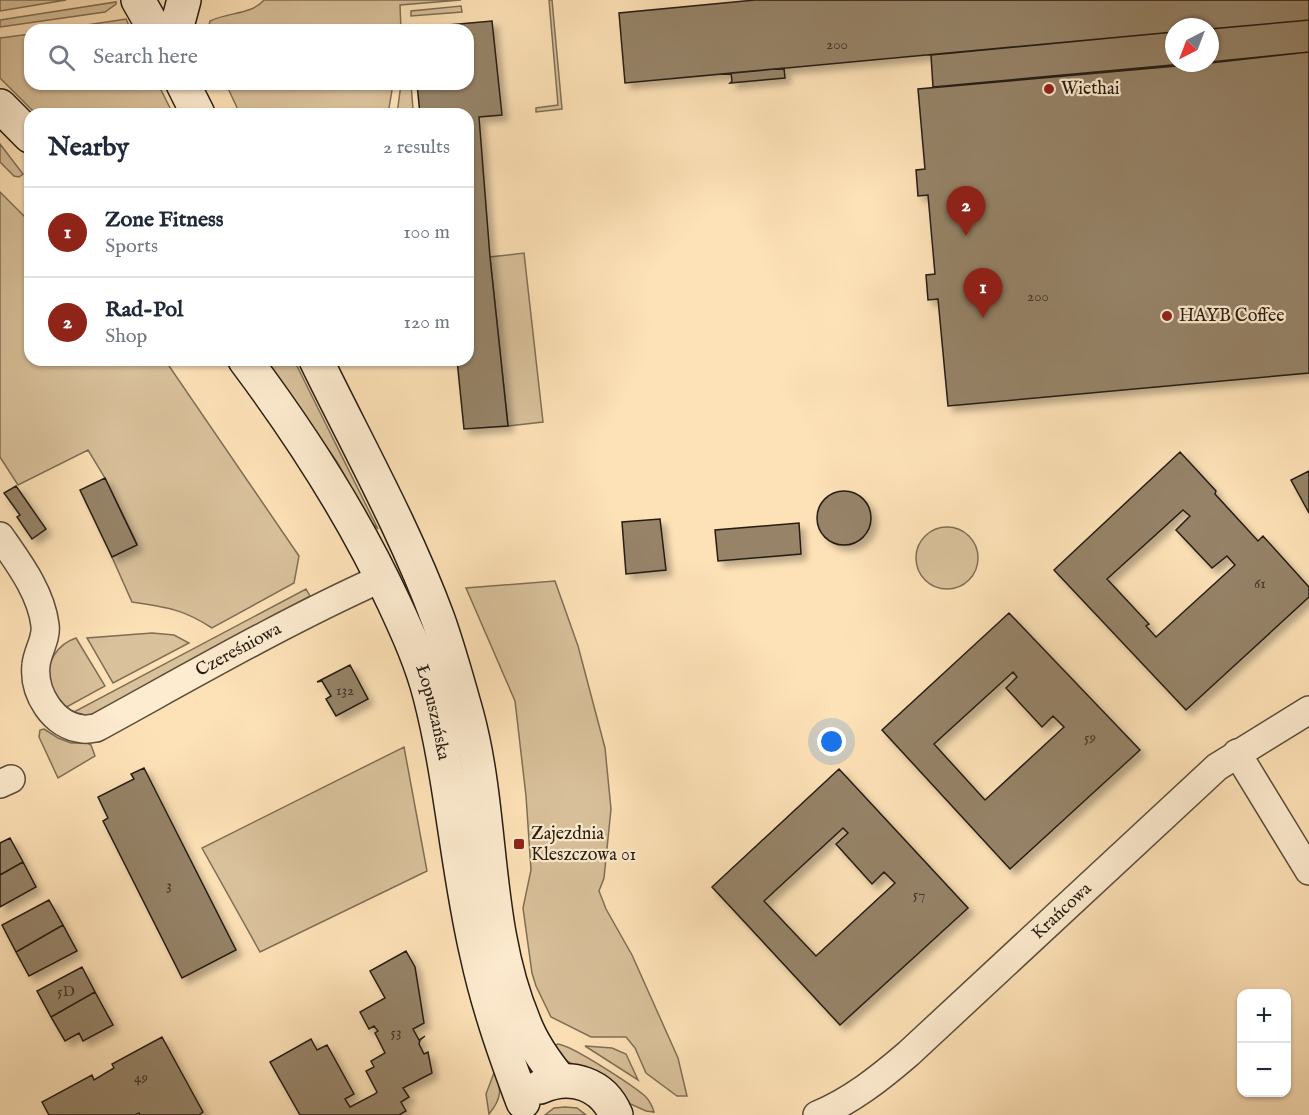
<!DOCTYPE html>
<html lang="en">
<head>
<meta charset="utf-8">
<style>
  body { margin:0; font-family:"IM FELL English",serif; background:#f2f2f3; color:#1f2937 }
  .controls { position:absolute; right:18px; bottom:18px; display:grid; overflow:hidden; border-radius:12px; box-shadow:0 2px 4px #0004 }
  .controls button { width:54px; height:54px; display:grid; place-items:center; padding:0; border:0; border-bottom:2px solid #e0e1e3; background:#fff; color:#1f2937; font:30px sans-serif }
  .compass { position:absolute; left:1165px; top:18px; width:54px; height:54px; border-radius:50%; background:#fff; box-shadow:0 2px 4px #0004; rotate:222deg }
  .you { position:absolute; left:832px; top:742px; width:21px; height:21px; margin:-15px; border:4px solid #fff; border-radius:50%; background:#1a73e8; box-shadow:0 0 0 9px #1a73e833 }
  .badge { display:grid; place-items:center; width:39px; height:39px; border-radius:50%; background:#8f2418; color:#fff; font-size:20px; font-weight:700 }
  .pin { position:absolute; translate:-50% -50px; filter:drop-shadow(0 2px 3px #0008) }
  .pin::after { content:''; position:absolute; top:32px; width:21px; height:18px; background:inherit; clip-path:polygon(0 0,100% 0,50% 100%) }
  .list { margin:0; padding:0; list-style:none }
  h2 { display:flex; justify-content:space-between; align-items:center; height:78px; margin:0; padding:0 24px; font-size:26px }
  h2 small { font-size:20px; font-weight:400; color:#747a83 }
  .list li { display:grid; grid-template-columns:39px 1fr auto; gap:18px; align-items:center; box-sizing:border-box; height:90px; padding:0 24px; border-top:2px solid #e0e1e3 }
  .list b { display:block; font-size:22px; white-space:nowrap }
  .list p { margin:0; font-size:20px; white-space:nowrap; color:#747a83 }
  .list em { font-size:20px; font-style:normal; color:#747a83 }
  .icon { flex:none; width:33px; height:33px; fill:none; stroke:currentColor; stroke-width:2; stroke-linecap:round; stroke-linejoin:round }
  .map { position:relative; flex:none; width:1309px; height:1115px; overflow:hidden }
  .search { position:absolute; background:#fff; box-shadow:0 2px 4px #0004; left:24px; top:24px; width:450px; height:66px; display:flex; align-items:center; gap:15px; box-sizing:border-box; padding:0 21px; border-radius:18px; color:#747a83; font-size:22px }
  .panel { position:absolute; background:#fff; box-shadow:0 2px 4px #0004; left:24px; top:108px; width:450px; height:258px; border-radius:18px }
  .map>svg:first-child { display:block }
</style>
</head>
<body>
<div class="map">
<svg width="1309" height="1115" viewBox="0 0 1309 1115">
  <defs>
    <filter id="shadow"><feDropShadow dx="5.5" dy="5.5" stdDeviation="3" flood-color="#0004"/></filter>
  </defs>
  <rect width="100%" height="100%" fill="#fee2b7"/>
  <filter id="stains"><feTurbulence type="fractalNoise" baseFrequency=".00333" numOctaves="4"/><feColorMatrix values="0 0 0 0 .2 0 0 0 0 .09 0 0 0 0 .02 0 0 0 .5 -.17"/></filter>
  <radialGradient id="worn" r=".72"><stop offset=".6" stop-color="#630" stop-opacity="0"/><stop offset="1" stop-color="#630" stop-opacity=".3"/></radialGradient>
  <path fill="#d9c19b" stroke="#7f6f57" stroke-width="1.5" d="M 0,0 L 66,0 L 0,11 Z
    M 264,0 L 461,0 L 400,5 L 401,30 L 208,30 L 210,21 C 228,12 251,15 264,0 Z
    M 549,0 L 552,0 L 562,109 L 536,112 L 536,108 L 558,105 Z
    M 116,2 L 116,4 L 105,12 L 0,27 L 0,20 Z
    M 461,6 L 462,12 L 411,16 L 411,11 Z
    M 126,19 L 131,30 L 53,30 Z
    M 30,34 L 30,84 L 158,84 L 173,114 L 36,114 L 0,78 L 0,38 Z
    M 226,84 L 393,84 L 388,114 L 240,114 Z
    M 401,84 L 411,84 L 413,109 L 419,109 L 420,114 L 397,114 Z
    M 0,144 L 23,174 L 19,177 L 14,176 L 0,162 Z
    M 0,192 L 30,222 L 30,360 L 165,360 L 299,556 L 294,583 L 212,628 C 183,609 166,607 132,602 L 112,557 L 137,544 L 105,478 L 88,450 L 18,485 L 0,457 Z
    M 524,253 L 543,422 L 508,426 L 490,257 Z
    M 266,360 L 294,360 L 378,529 L 370,521 L 337,462 Z
    M916 558a31 31 0 1 1 62 0a31 31 0 1 1-62 0Z
    M 555,581 L 578,646 L 605,748 L 611,809 L 604,878 L 599,891 L 606,909 L 632,955 L 678,1058 L 687,1096 L 677,1096 L 646,1073 L 635,1048 L 626,1037 L 591,1037 L 551,1017 L 536,986 L 532,973 L 523,908 L 531,870 L 526,796 L 515,701 L 466,588 Z
    M 306,589 L 310,596 L 94,715 L 87,717 L 72,713 Z
    M 152,633 L 174,635 L 189,643 L 113,683 L 87,638 Z
    M 76,638 L 105,686 L 63,709 C 59,701 52,692 50,683 C 44,663 58,644 76,638 Z
    M 44,729 L 58,738 L 71,743 L 87,743 L 91,745 L 95,756 L 58,778 L 39,737 L 40,730 Z
    M 404,747 L 427,871 L 260,952 L 202,848 Z
    M 558,1044 C 573,1046 632,1085 645,1096 C 650,1101 652,1105 654,1112 L 646,1111 L 628,1103 L 615,1088 L 565,1060 L 553,1046 Z
    M 585,1046 L 612,1048 L 626,1054 L 638,1080 Z
    M 495,1070 C 501,1089 503,1097 489,1114 L 486,1094 Z
    M 565,1107 L 577,1108 L 586,1115 L 545,1115 L 554,1108 Z"/>
  <path fill="#968368" stroke="#251d13" stroke-width="1.5" fill-rule="evenodd" filter="url(#shadow)" d="M 755,0 L 1309,0 L 1309,20 L 1210,29 L 1210,27 L 1174,27 L 1174,32 L 625,83 L 619,13 Z
    M 1309,20 L 1309,52 L 1210,62 L 1210,29 Z
    M 492,21 L 502,115 L 479,117 L 490,257 L 508,426 L 464,429 L 457,360 L 468,360 L 468,114 L 420,114 L 417,84 L 468,84 L 468,30 L 438,30 L 437,26 Z
    M 1174,32 L 1174,63 L 1194,63 L 933,87 L 931,55 Z
    M 1309,52 L 1309,373 L 948,406 L 938,299 L 928,300 L 926,275 L 935,274 L 928,195 L 918,196 L 916,170 L 925,169 L 918,89 L 1210,63 Z
    M 784,68 L 785,78 L 730,83 L 732,81 L 731,73 Z
    M 1180,452 L 1216,491 L 1215,494 L 1258,541 L 1263,536 L 1309,587 L 1309,597 L 1186,710 L 1054,570 ZM 1183,510 L 1190,516 L 1176,530 L 1212,568 L 1227,556 L 1235,565 L 1156,637 L 1146,626 L 1149,624 L 1107,579 Z
    M 1309,471 L 1309,513 L 1291,480 Z
    M 105,478 L 137,545 L 112,557 L 80,490 Z
    M 16,486 L 46,529 L 32,539 L 17,517 L 20,515 L 4,493 Z
    M817 518a27 27 0 1 1 54 0a27 27 0 1 1-54 0Z
    M 660,519 L 666,570 L 626,574 L 622,522 Z
    M 799,523 L 801,554 L 718,561 L 715,530 Z
    M 1009,613 L 1140,750 L 1010,869 L 882,730 ZM 1013,672 L 1017,677 L 1006,688 L 1042,727 L 1053,716 L 1064,727 L 985,800 L 934,744 Z
    M 350,665 L 368,699 L 336,716 L 326,699 L 331,696 L 322,681 L 317,682 Z
    M 144,768 L 236,950 L 182,978 L 103,821 L 108,818 L 98,797 L 134,779 L 131,774 Z
    M 839,769 L 968,908 L 840,1025 L 712,887 ZM 843,828 L 848,833 L 836,844 L 872,884 L 884,872 L 895,883 L 816,956 L 764,901 Z
    M 10,838 L 23,862 L 0,875 L 0,843 Z
    M 23,862 L 36,887 L 0,907 L 0,875 Z
    M 49,900 L 63,925 L 16,952 L 2,925 Z
    M 63,925 L 77,951 L 29,976 L 16,952 Z
    M 406,951 L 415,967 L 424,1023 L 413,1029 L 419,1040 L 425,1036 L 420,1040 L 419,1044 L 424,1054 L 428,1052 L 432,1073 L 403,1088 L 409,1097 L 401,1102 L 406,1111 L 399,1115 L 300,1115 L 270,1062 L 311,1039 L 317,1050 L 327,1045 L 354,1094 L 345,1099 L 350,1107 L 375,1094 L 377,1092 L 366,1071 L 374,1067 L 371,1061 L 385,1053 L 375,1033 L 378,1031 L 374,1026 L 369,1029 L 360,1012 L 385,998 L 370,971 Z
    M 82,967 L 95,992 L 51,1017 L 37,991 Z
    M 95,992 L 113,1025 L 83,1041 L 79,1033 L 65,1041 L 51,1017 Z
    M 162,1037 L 203,1112 L 199,1115 L 140,1115 L 139,1113 L 135,1115 L 49,1115 L 42,1102 L 92,1075 L 94,1080 L 114,1068 L 112,1064 Z"/>
  <g fill="none" stroke-linecap="round" stroke-linejoin="round">
    <defs>
      <g id="minor">
        <path id="s1" d="M 0,536 C 18,562 41,592 45,625 C 47,639 37,652 36,665 C 33,693 53,726 83,729 C 87,730 92,728 96,728 C 191,676 284,622 382,578"/>
        <path d="M 1237,753 L 1309,871"/>
        <path d="M 0,784 L 11,779"/>
        <path id="s2" d="M 817,1115 C 851,1101 880,1078 908,1054 L 1217,767 L 1309,710"/>
      </g>
      <g id="secondary">
        <path d="M 138,0 L 155,30"/>
        <path d="M 176,30 L 184,0"/>
        <path d="M 183,84 L 198,114"/>
        <path d="M 0,106 L 30,136"/>
        <path id="s3" d="M 245,360 C 302,436 354,517 394,603 C 408,633 422,664 430,696 C 452,781 457,870 477,955 C 488,1006 505,1054 523,1102"/>
        <path d="M 316,360 C 358,446 405,530 438,619 C 449,650 458,683 467,715 C 494,815 483,925 524,1022 C 532,1043 546,1063 560,1080"/>
        <path d="M 540,1087 C 571,1073 603,1084 616,1115"/>
      </g>
    </defs>
    <use href="#minor" stroke="#5b4e3c" stroke-width="30"/>
    <use href="#secondary" stroke="#251d13" stroke-width="36"/>
    <use href="#minor" stroke="#feecd0" stroke-width="27"/>
    <use href="#secondary" stroke="#feecd0" stroke-width="33"/>
  </g>
  <g fill="#8f2418" stroke="#feecd0" stroke-width="2">
    <circle cx="1049" cy="89" r="6"/>
    <circle cx="1167" cy="316" r="6"/>
    <rect x="513" y="838" width="12" height="12" rx="3"/>
  </g>
  <g text-anchor="middle" dominant-baseline="central" stroke-width="4.5" stroke-linejoin="round" paint-order="stroke">
    <g font-size="15" fill="#413628">
      <text x="837" y="44">200</text>
      <text x="1038" y="296">200</text>
      <text x="1260" y="583">61</text>
      <text x="345" y="690">132</text>
      <text x="1090" y="737">59</text>
      <text x="169" y="885">3</text>
      <text x="919" y="894">57</text>
      <text x="66" y="991">5D</text>
      <text x="396" y="1032">53</text>
      <text x="141" y="1077">49</text>
    </g>
    <g font-size="18" fill="#251d13" stroke="#feecd0" text-anchor="start">
      <text x="1061" y="89">Wiethai</text>
      <text x="1179" y="316">HAYB Coffee</text>
      <text x="531" y="834">Zajezdnia<tspan x="531" dy="21">Kleszczowa 01</tspan></text>
    </g>
    <g font-size="18" fill="#251d13" stroke="#feecd0">
      <text stroke="none"><textPath href="#s1" startOffset="405">Czereśniowa</textPath></text>
      <text stroke="none"><textPath href="#s3" startOffset="402">Łopuszańska</textPath></text>
      <text stroke="none"><textPath href="#s2" startOffset="320">Krańcowa</textPath></text>
    </g>
  </g>
  <rect width="100%" height="100%" filter="url(#stains)"/>
  <rect width="100%" height="100%" fill="url(#worn)"/>
</svg>
<div class="controls">
<button>+</button>
<button>−</button>
</div>
<svg class="compass" viewBox="-18 -18 36 36"><path d="M0-13l5 13h-10z" fill="#e53935"/><path d="M0 13l5-13h-10z" fill="#747a83"/></svg>
<div class="you"></div>
<div class="pin badge" style="left:983px;top:318px">1</div>
<div class="pin badge" style="left:966px;top:236px">2</div>
<div class="search"><svg class="icon" aria-label="search" viewBox="0 0 24 24"><circle cx="10" cy="10" r="6"/><path d="M15 15l6 6"/></svg>Search here</div>
<section class="panel">
<h2>Nearby<small>2 results</small></h2>
<ul class="list">
<li><span class="badge">1</span><div><b>Zone Fitness</b><p>Sports</p></div><em>100 m</em></li>
<li><span class="badge">2</span><div><b>Rad-Pol</b><p>Shop</p></div><em>120 m</em></li>
</ul>
</section>
</div>
</body>
</html>
